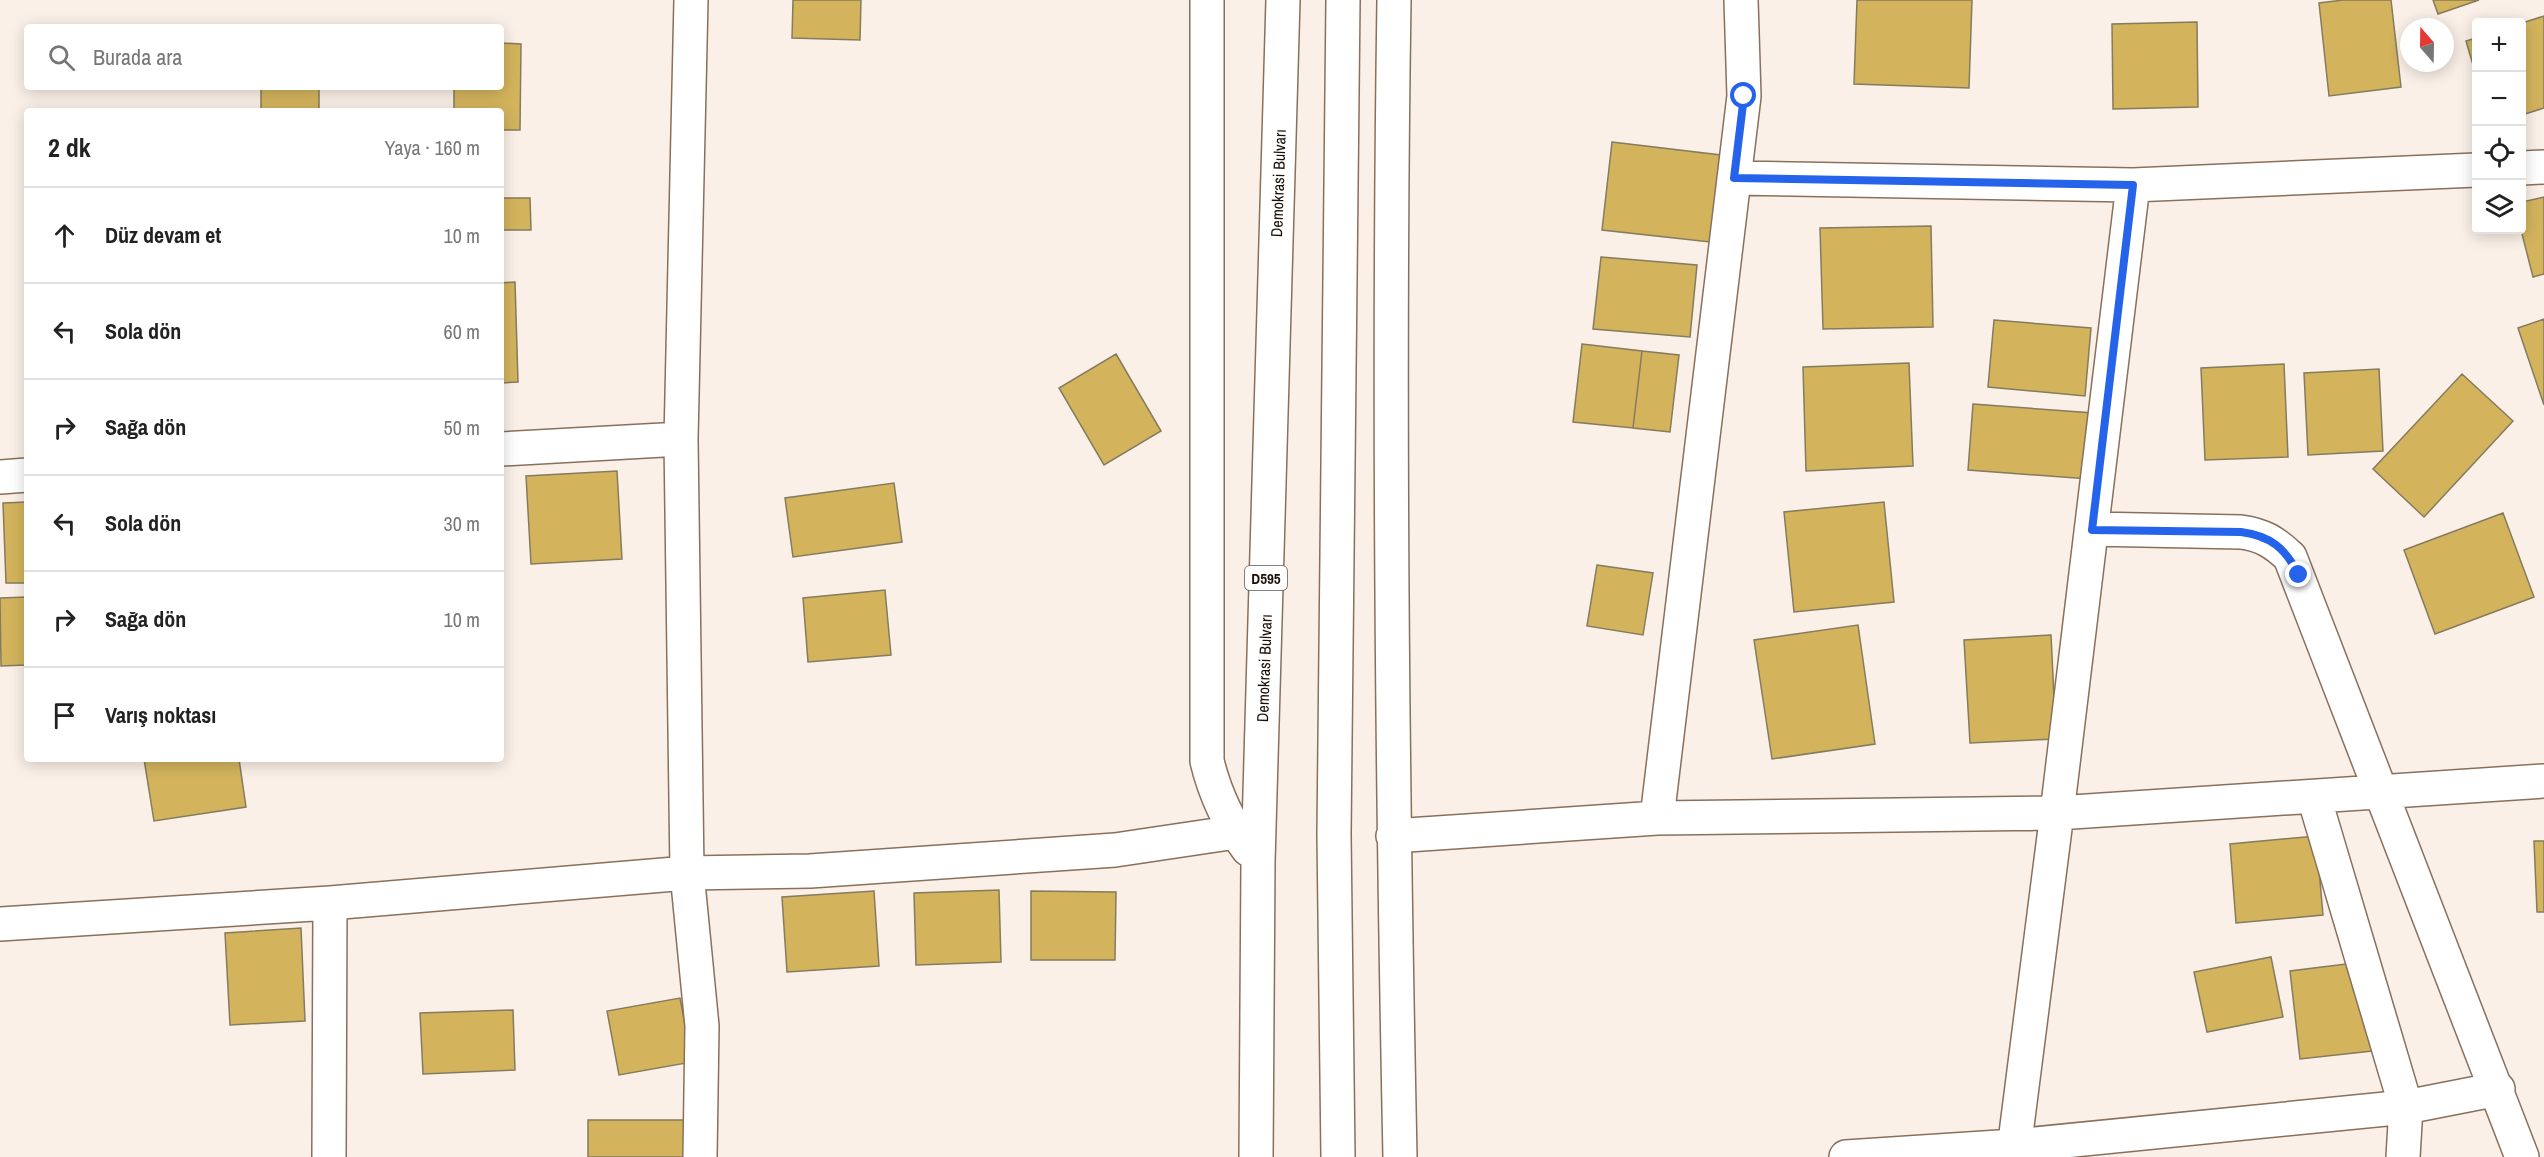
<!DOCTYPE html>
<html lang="tr">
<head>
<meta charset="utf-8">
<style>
  body { margin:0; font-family:"Archivo Narrow",sans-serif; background:#f6f6f6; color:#222 }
  .controls { position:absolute; right:18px; top:18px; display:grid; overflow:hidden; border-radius:6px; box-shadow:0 3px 15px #0003 }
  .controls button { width:54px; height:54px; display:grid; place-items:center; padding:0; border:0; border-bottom:2px solid #e0e0e0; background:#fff; color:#222; font:30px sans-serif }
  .compass { position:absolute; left:2400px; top:18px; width:54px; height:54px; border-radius:50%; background:#fff; box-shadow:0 3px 15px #0003; rotate:340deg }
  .stop { position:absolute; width:18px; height:18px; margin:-14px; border:4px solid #2563eb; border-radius:50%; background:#fff }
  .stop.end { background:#2563eb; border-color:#fff; box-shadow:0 2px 6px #0008 }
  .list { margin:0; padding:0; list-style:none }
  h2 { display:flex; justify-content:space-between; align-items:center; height:78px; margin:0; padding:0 24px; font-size:26px }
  h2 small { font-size:20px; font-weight:400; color:#767676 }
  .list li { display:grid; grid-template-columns:39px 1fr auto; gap:18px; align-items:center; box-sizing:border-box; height:96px; padding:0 24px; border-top:2px solid #e0e0e0 }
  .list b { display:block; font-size:22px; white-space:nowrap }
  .list em { font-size:20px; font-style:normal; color:#767676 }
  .icon { flex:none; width:33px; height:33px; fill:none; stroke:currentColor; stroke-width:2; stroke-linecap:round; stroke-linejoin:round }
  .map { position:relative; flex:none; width:2544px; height:1157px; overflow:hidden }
  .search { position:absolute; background:#fff; box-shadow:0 3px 15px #0003; left:24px; top:24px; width:480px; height:66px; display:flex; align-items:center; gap:15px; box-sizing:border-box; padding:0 21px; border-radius:6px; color:#767676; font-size:22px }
  .panel { position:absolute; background:#fff; box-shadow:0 3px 15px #0003; left:24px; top:108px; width:480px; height:654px; border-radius:6px }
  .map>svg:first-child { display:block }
</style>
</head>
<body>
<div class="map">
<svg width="2544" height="1157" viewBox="0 0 2544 1157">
  <rect width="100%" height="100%" fill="#fbf0e7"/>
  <path fill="#d3b45d" stroke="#857b5e" stroke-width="1.5" d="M 793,0 L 861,0 L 860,40 L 792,38 Z
    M 1857,0 L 1972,0 L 1969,88 L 1854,84 Z
    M 2343,0 L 2391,0 L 2401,87 L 2329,96 L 2319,3 Z
    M 2433,0 L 2479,0 L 2438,14 Z
    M 2544,16 L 2544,108 L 2522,115 L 2522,23 Z
    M 2197,22 L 2198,107 L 2113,109 L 2112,24 Z
    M 2476,38 L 2476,75 L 2466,41 Z
    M 501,43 L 521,44 L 520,130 L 501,130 L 501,111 L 454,111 L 454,87 L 501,87 Z
    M 261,87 L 319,87 L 319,111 L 261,111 Z
    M 1612,142 L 1721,155 L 1710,242 L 1602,230 Z
    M 2544,197 L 2544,274 L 2533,277 L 2521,230 L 2522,202 Z
    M 501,198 L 530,198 L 531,230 L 501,230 Z
    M 1931,226 L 1933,327 L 1823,329 L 1820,228 Z
    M 1601,257 L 1697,265 L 1690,337 L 1593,329 Z
    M 515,282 L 518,382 L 501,383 L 501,283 Z
    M 2544,319 L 2544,405 L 2518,328 Z
    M 1994,320 L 2091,328 L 2085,396 L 1988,387 Z
    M 1582,344 L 1642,351 L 1633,428 L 1573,422 Z
    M 1642,351 L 1679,355 L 1670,432 L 1633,428 Z
    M 1116,354 L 1161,431 L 1104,465 L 1059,388 Z
    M 1909,363 L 1913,466 L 1806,471 L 1803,367 Z
    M 2284,364 L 2288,457 L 2205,460 L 2201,368 Z
    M 2379,369 L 2383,451 L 2308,455 L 2304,373 Z
    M 2462,374 L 2513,421 L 2424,517 L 2373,469 Z
    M 1973,404 L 2094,413 L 2089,479 L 1968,470 Z
    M 617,471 L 622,559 L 531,564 L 526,476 Z
    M 894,483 L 902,542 L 793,557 L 785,498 Z
    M 27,502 L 27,583 L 6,583 L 3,503 Z
    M 1884,502 L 1894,602 L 1794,612 L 1784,512 Z
    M 2503,513 L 2534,597 L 2435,634 L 2404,550 Z
    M 1597,565 L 1653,573 L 1643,635 L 1587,626 Z
    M 885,590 L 891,655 L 808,662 L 803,598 Z
    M 27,597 L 27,665 L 1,666 L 0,598 Z
    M 1858,625 L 1875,744 L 1772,759 L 1754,640 Z
    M 2051,635 L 2056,739 L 1970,743 L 1964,640 Z
    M 144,759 L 239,759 L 246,807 L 154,821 Z
    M 2316,836 L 2323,915 L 2236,923 L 2230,844 Z
    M 2534,841 L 2544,841 L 2544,912 L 2537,912 Z
    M 999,890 L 1001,962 L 916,965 L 914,893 Z
    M 874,891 L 879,966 L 787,972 L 782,897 Z
    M 1031,891 L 1116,892 L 1115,960 L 1031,960 Z
    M 301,928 L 305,1021 L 230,1025 L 225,933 Z
    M 2271,957 L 2283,1017 L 2207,1032 L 2194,972 Z
    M 2362,962 L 2372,1051 L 2300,1059 L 2290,971 Z
    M 680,998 L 692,1062 L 619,1075 L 607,1011 Z
    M 513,1010 L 515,1070 L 423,1074 L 420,1013 Z
    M 588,1120 L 686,1120 L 686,1157 L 588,1157 Z"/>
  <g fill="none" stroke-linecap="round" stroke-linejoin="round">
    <defs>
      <path id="minor" d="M 691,0 L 681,439 L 687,873 L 702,1026 L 700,1157
        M 1207,0 L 1207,761 C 1215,794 1228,822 1248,849
        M 1394,0 C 1388,386 1392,771 1400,1157
        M 2522,168 L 2544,167
        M 1734,178 L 2133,185 L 2476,170
        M 501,449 L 681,439
        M 0,477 L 27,475
        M 2092,529 L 2241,532 C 2263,535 2274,542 2290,557 L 2522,1157
        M 2314,797 L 2406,1107 L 2403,1157
        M 1657,818 L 1744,96 L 1741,0
        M 1393,836 L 1657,818 L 2057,813 L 2544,781
        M 0,924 L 330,903 L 687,873 L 810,871 L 1115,850 L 1236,832
        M 329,1157 L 330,903
        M 1846,1157 L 2014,1146 L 2406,1107 L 2498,1089
        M 2013,1157 L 2057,813 L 2133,185"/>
      <path id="trunk" d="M 1256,1157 L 1258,862 L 1283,0
        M 1338,1157 L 1334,834 L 1343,0"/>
    </defs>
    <use href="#minor" stroke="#88705c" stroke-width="36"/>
    <use href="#trunk" stroke="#88705c" stroke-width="36"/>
    <use href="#minor" stroke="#fff" stroke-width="33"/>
    <use href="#trunk" stroke="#fff" stroke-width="33"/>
  </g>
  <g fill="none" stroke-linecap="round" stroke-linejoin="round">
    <path stroke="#2563eb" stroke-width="8" d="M 1744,96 L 1734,178 L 2133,185 L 2092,530 L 2241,532 C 2271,536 2285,548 2299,575"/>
  </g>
  <g text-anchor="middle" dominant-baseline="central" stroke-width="4.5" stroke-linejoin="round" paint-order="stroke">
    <rect fill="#fff" stroke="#5e5852" stroke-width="1.5" x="1245" y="566" width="42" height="24" rx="4.5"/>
    <g font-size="15" font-weight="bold" fill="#191008">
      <text x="1266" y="578">D595</text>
    </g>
    <g font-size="16" fill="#191008" stroke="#fff">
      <text transform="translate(1278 183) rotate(-88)">Demokrasi Bulvarı</text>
      <text transform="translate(1264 668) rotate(-88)">Demokrasi Bulvarı</text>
    </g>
  </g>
</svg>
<div class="controls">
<button>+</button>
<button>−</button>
<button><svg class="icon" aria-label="locate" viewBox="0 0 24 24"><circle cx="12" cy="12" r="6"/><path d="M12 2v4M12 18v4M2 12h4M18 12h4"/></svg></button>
<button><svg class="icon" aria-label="layers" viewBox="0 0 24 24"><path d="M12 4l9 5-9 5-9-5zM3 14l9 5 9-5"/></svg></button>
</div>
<svg class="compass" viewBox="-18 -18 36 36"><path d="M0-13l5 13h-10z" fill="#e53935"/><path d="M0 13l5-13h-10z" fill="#767676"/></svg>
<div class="stop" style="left:1744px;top:96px"></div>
<div class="stop end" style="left:2299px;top:575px"></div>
<div class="search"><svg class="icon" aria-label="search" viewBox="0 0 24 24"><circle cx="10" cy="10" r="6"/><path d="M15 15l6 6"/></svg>Burada ara</div>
<section class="panel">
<h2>2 dk<small>Yaya · 160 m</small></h2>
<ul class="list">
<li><svg class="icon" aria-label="ahead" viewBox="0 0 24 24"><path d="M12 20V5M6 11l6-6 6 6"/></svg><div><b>Düz devam et</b></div><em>10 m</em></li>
<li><svg class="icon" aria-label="left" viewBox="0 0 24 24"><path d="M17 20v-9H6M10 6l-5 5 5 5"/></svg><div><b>Sola dön</b></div><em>60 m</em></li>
<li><svg class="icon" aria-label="right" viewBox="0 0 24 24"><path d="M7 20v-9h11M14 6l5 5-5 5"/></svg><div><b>Sağa dön</b></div><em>50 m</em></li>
<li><svg class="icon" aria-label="left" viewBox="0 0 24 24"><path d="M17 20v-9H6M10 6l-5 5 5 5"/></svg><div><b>Sola dön</b></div><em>30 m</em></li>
<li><svg class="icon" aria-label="right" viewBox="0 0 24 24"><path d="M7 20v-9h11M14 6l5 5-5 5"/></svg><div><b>Sağa dön</b></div><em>10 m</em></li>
<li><svg class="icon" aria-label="arrive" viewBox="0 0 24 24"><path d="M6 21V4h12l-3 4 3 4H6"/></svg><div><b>Varış noktası</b></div></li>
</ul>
</section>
</div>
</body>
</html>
